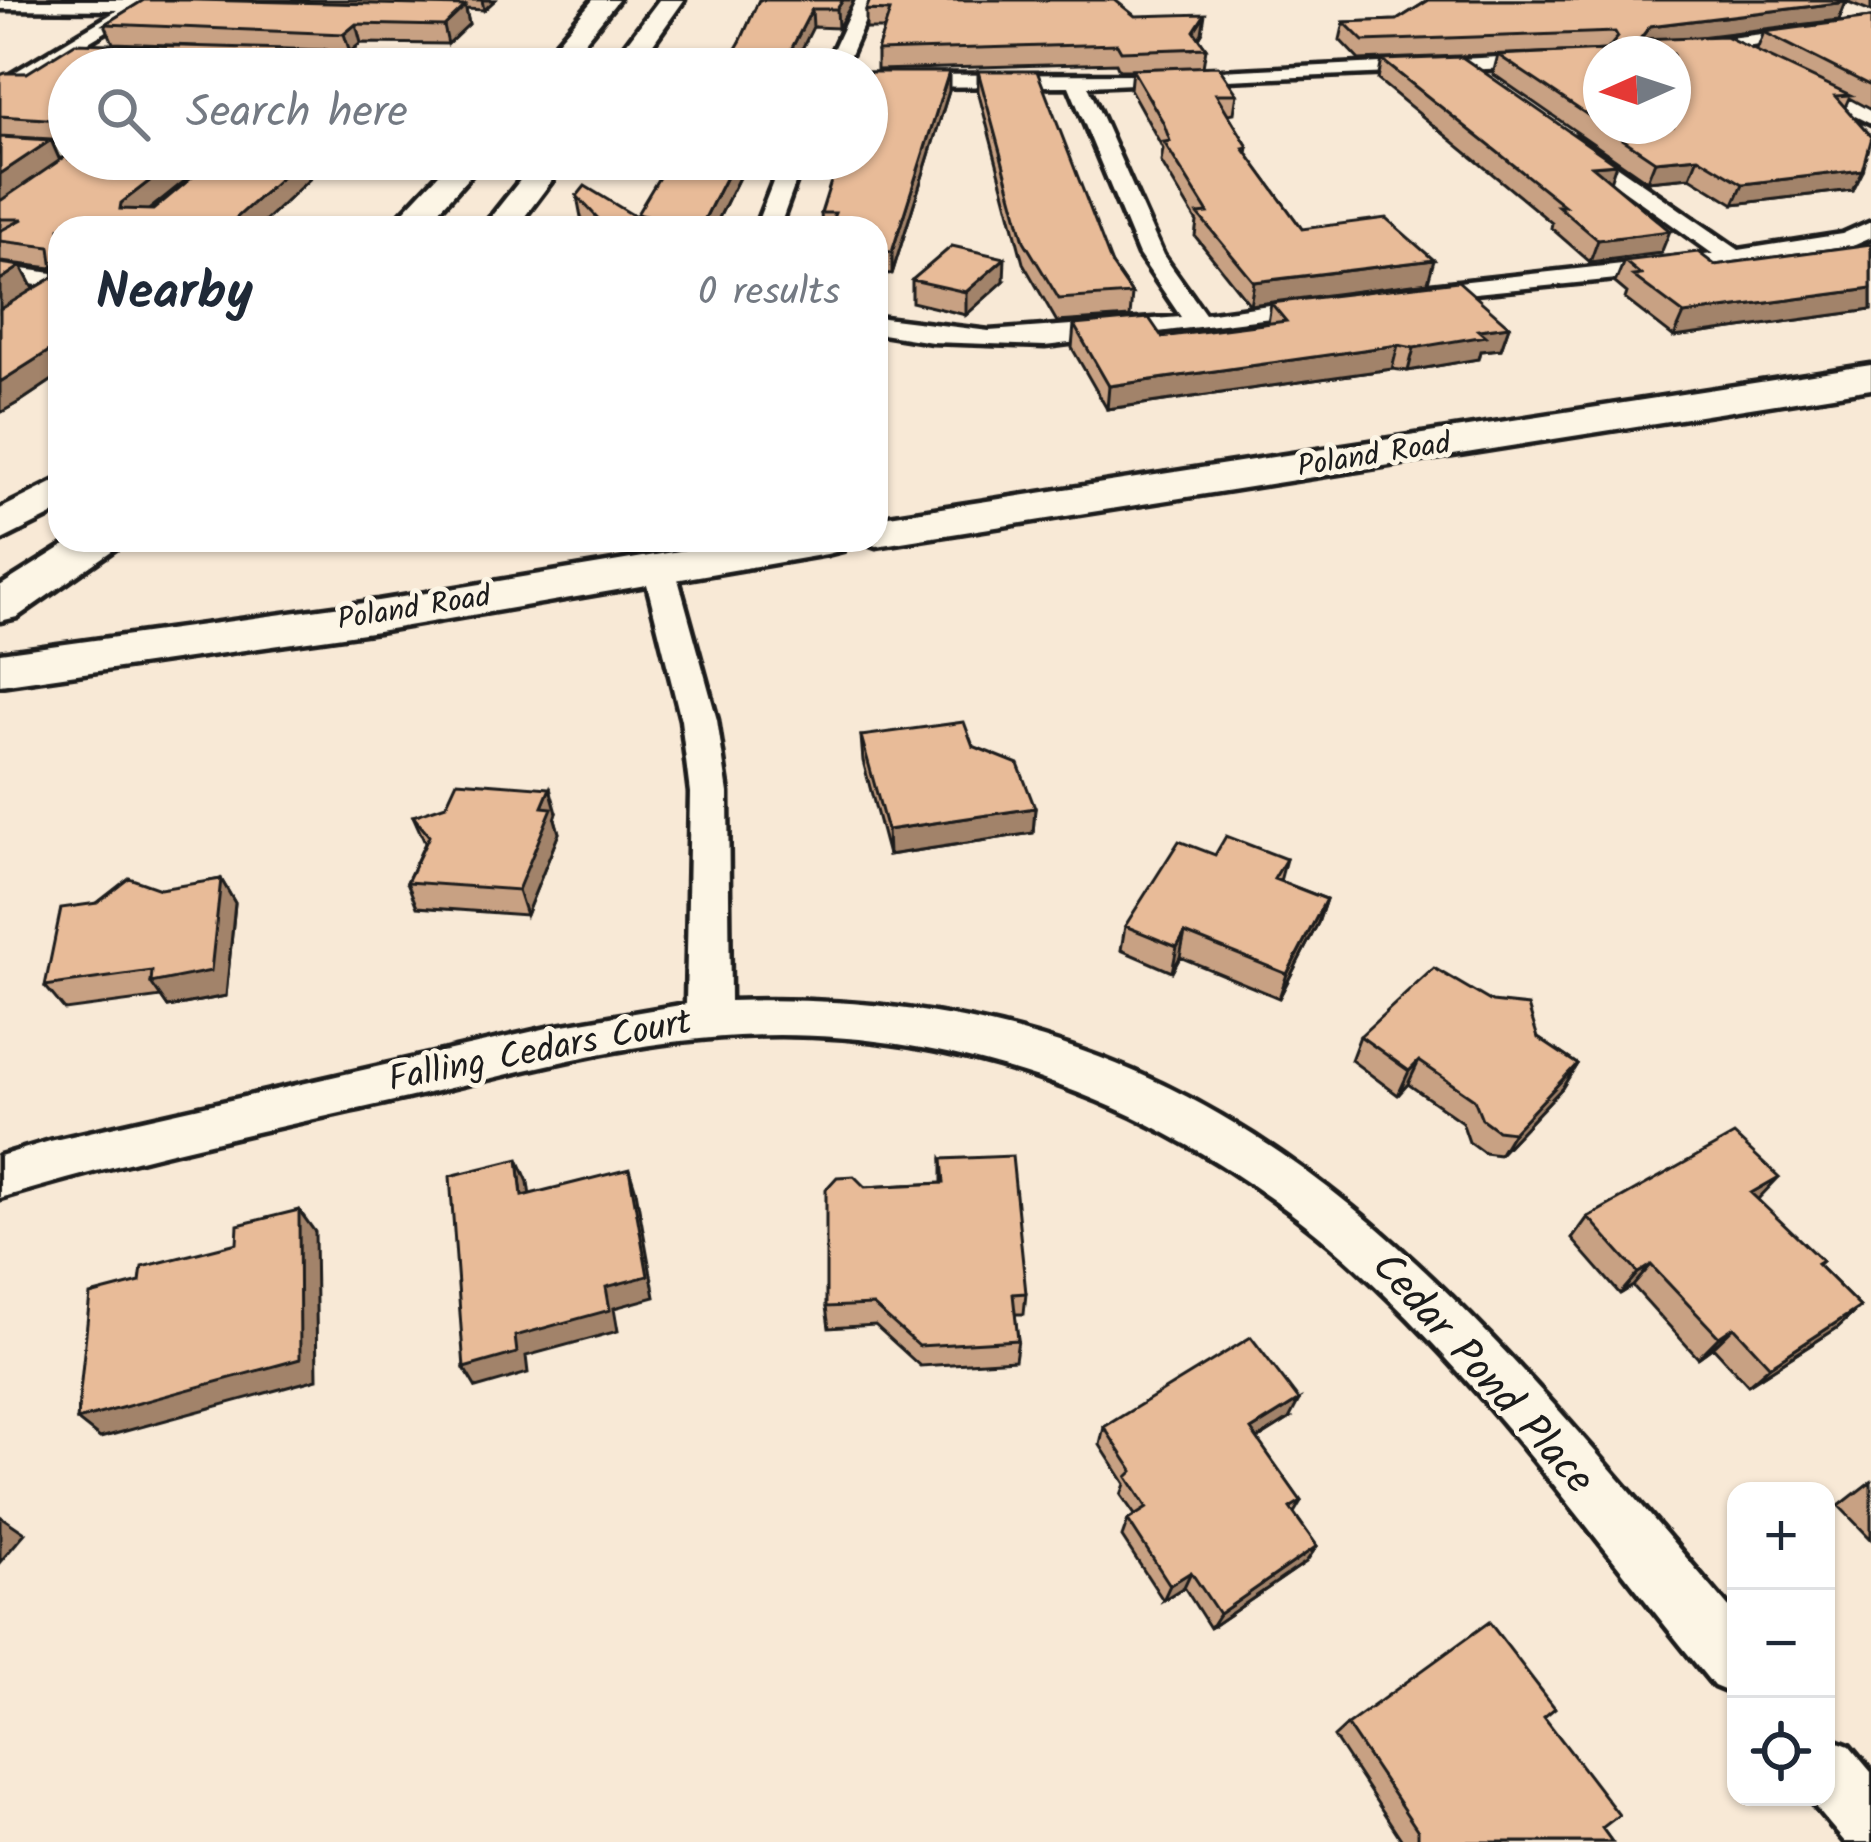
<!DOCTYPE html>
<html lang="en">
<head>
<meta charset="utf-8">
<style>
  body { margin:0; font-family:Kalam,sans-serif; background:#f6f6f7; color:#1f2937 }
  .controls { position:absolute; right:36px; bottom:36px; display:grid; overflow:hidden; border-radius:24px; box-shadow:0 3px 9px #0004 }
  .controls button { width:108px; height:108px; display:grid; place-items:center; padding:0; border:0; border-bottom:3px solid #e0e1e3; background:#fff; color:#1f2937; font:60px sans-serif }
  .compass { position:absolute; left:1583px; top:36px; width:108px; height:108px; border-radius:50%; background:#fff; box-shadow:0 3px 9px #0004; rotate:267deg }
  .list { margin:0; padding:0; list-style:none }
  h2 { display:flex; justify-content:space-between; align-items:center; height:156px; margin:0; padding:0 48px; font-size:51px }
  h2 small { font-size:39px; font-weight:400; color:#747a83 }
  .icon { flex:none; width:66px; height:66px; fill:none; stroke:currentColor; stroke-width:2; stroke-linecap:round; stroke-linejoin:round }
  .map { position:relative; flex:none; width:1871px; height:1842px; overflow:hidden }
  .search { position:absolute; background:#fff; box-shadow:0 3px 9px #0004; left:48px; top:48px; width:840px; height:132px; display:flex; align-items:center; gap:30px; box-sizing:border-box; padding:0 42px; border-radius:66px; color:#747a83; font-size:45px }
  .panel { position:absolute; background:#fff; box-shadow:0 3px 9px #0004; left:48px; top:216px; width:840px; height:336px; border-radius:36px }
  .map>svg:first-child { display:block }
</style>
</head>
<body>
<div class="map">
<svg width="1871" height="1842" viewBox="0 0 1871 1842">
  <rect width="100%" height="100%" fill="#f8e9d6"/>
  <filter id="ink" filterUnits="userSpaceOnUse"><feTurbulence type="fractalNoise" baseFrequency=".00833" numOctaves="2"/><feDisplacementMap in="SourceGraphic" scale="24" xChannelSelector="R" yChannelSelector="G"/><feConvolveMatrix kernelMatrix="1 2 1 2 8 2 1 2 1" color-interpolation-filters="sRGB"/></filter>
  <g filter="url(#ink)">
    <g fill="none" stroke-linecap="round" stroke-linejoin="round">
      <defs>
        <path id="street" d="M 0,0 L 193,0 L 201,5 L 192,10 L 142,10 L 0,95 L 0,81 L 118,10 L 0,9 Z
          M 856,0 L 874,0 L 844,69 L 824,69 Z
          M 1871,21 L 1871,31 L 1673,56 L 1637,54 L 1646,48 Z
          M 1601,52 L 1608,54 L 1601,54 L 1601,64 L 1088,86 L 1163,255 L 1205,314 L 1327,297 L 1336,300 L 1336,310 L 1045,346 L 932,342 L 876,333 L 876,317 L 989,331 L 1181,317 L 1139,255 L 1069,86 L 867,87 L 867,75 L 1160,74 Z
          M 273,54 L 500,63 L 510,69 L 266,64 L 264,60 Z
          M 1798,74 L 1871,110 L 1871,124 L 1791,84 L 1788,80 Z
          M 1561,137 L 1575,137 L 1739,250 L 1842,234 L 1871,221 L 1871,237 L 1848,247 L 1687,272 L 1404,300 L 1400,295 L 1413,287 L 1713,254 L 1561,145 Z
          M 0,140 L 69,145 L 69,157 L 0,152 Z
          M 782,159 L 804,159 L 779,228 L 755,228 Z
          M 0,266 L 60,274 L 60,288 L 0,280 Z
          M 659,558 L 675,568 L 717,720 L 728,793 L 730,1001 C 1227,984 1444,1275 1736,1616 L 1736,1695 L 1714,1686 C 1589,1534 1472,1363 1320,1236 C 1146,1093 926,1016 700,1039 C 601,1048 504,1076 407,1098 C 270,1129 134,1158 0,1198 L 0,1156 L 50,1141 L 552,1027 L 686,1004 L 690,793 L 681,720 L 643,568 Z
          M 1826,1737 L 1849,1746 L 1871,1772 L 1871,1842 L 1845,1842 L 1807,1797 L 1826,1797 Z"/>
        <path id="secondary" d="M 593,0 L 618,0 L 562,69 L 534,69 Z
          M 659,0 L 684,0 L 635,69 L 607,69 Z
          M 453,159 L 485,159 L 423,228 L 388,228 Z
          M 537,159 L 568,159 L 516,228 L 482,228 Z
          M 1871,365 L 1871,389 L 876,546 L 859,540 L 876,540 L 876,518 Z
          M 60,479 L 60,511 L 0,541 L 0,509 Z
          M 73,540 L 127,540 L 17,617 L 0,621 L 0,586 Z
          M 746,540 L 850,540 L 843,550 L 827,554 L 378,631 L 0,685 L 0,653 L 378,601 Z"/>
      </defs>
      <use href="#street" stroke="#1c1c1c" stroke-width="9"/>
      <use href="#secondary" stroke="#1c1c1c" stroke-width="9"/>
      <use href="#street" fill="#fcf5e5" fill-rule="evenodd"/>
      <use href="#secondary" fill="#fcf5e5" fill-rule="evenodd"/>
    </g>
    <path fill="#c8a183" stroke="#1c1c1c" stroke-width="3" fill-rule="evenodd" d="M 144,0 L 495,0 L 484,10 L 466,9 L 469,24 L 448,44 L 361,43 L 350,52 L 325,51 L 330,69 L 69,69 L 69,144 L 67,140 L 0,136 L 0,75 L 27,73 L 197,46 L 113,43 L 105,24 Z
      M 759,0 L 854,0 L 838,28 L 813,27 L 741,40 Z
      M 1429,0 L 1871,0 L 1871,12 L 1846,2 L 1839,20 L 1699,37 L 1757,50 L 1764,32 L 1871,18 L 1871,110 L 1849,98 L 1845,107 L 1852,190 L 1734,204 L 1690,177 L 1647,181 L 1493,74 L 1498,55 L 1608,50 L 1359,60 L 1340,40 L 1344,22 L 1397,20 ZM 1601,54 L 1673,126 L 1601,126 Z
      M 866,10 L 1135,16 L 1202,33 L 1199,38 L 1206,48 L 1203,67 L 1237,94 L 1234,113 L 1228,114 L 1248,147 L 1247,154 L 1302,229 L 1428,282 L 1250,305 L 1195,236 L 1197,222 L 1161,162 L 1163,149 L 1160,143 L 1130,89 L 1132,69 L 1151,69 L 1119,70 L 1116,63 L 877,70 L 877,51 L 884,29 L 866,29 Z
      M 1382,60 L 1610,181 L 1661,253 L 1590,262 L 1551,228 L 1552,223 L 1378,80 Z
      M 978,71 L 1132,294 L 1130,317 L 1057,322 L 1023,263 L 978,91 Z
      M 949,91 L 892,274 L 876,273 L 876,228 L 822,228 L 821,213 Z
      M 0,137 L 51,140 L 60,160 L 212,159 L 149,210 L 331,159 L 257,228 L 60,228 L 60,375 L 21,401 L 0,413 ZM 1,262 L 53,268 L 54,277 L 33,289 L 21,266 L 0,263 Z
      M 748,159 L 714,228 L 591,228 L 581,217 L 577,196 L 638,218 L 637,214 Z
      M 1871,244 L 1871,310 L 1674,337 L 1625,299 L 1627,293 L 1615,283 L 1624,261 L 1715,265 Z
      M 912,280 L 1004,281 L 966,315 L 912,302 Z
      M 1271,303 L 1509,326 L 1501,349 L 1480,351 L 1478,359 L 1408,371 L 1392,369 L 1107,409 L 1072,348 L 1074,325 L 1162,337 L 1268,324 Z
      M 861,736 L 973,746 L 1035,808 L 1033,833 L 888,855 L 863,761 Z
      M 557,813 L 555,819 L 559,833 L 526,915 L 417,907 L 407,882 L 425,843 L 413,816 Z
      M 1215,855 L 1286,859 L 1280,881 L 1326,899 L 1318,923 L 1279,998 L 1180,957 L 1172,972 L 1121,950 L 1125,926 Z
      M 221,879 L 235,903 L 226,996 L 168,1007 L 161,997 L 65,1010 L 45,986 L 97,903 Z
      M 1360,1036 L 1538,1038 L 1577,1064 L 1562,1088 L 1499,1155 L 1484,1153 L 1469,1142 L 1462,1122 L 1408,1084 L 1398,1095 L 1351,1060 Z
      M 942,1159 L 1026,1293 L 1024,1314 L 1015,1314 L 1018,1340 L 1015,1360 L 920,1366 L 875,1325 L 829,1328 L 826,1307 L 865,1187 L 942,1183 Z
      M 1757,1200 L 1822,1261 L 1818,1265 L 1860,1307 L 1837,1328 L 1748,1385 L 1713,1347 L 1698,1358 L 1633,1286 L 1620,1294 L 1572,1239 L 1588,1217 Z
      M 1289,1419 L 1257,1439 L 1301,1501 L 1294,1513 L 1317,1546 L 1306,1562 L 1210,1628 L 1184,1587 L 1163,1600 L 1122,1537 L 1128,1520 L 1135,1515 L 1121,1495 L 1125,1484 L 1100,1445 L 1104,1427 Z
      M 1871,1481 L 1871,1539 L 1839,1506 Z
      M 1544,1717 L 1602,1828 L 1612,1842 L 1403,1842 L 1334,1737 L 1347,1725 Z"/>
    <path fill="#a2836a" stroke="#1c1c1c" stroke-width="3" d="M 482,0 L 495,0 L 484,10 Z
      M 843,0 L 854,0 L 838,28 L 837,9 Z
      M 1846,2 L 1839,20 L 1643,44 L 1640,39 L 1650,26 Z
      M 465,6 L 469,24 L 448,44 L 444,26 Z
      M 812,9 L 813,27 L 792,69 L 781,69 Z
      M 1205,14 L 1202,33 L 1191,50 L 1194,31 Z
      M 356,24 L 361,43 L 350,52 L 344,34 Z
      M 324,50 L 330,69 L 300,69 Z
      M 949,72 L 949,91 L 892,274 L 892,252 Z
      M 51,140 L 60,161 L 0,203 L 0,174 Z
      M 1698,157 L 1690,177 L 1647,181 L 1655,161 Z
      M 178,159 L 212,159 L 130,225 L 120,209 L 121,203 Z
      M 302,159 L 331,159 L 257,228 L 225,228 Z
      M 735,159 L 748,159 L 714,228 L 700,228 Z
      M 1616,164 L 1609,185 L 1592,166 Z
      M 1862,170 L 1852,190 L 1734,204 L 1743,184 Z
      M 1670,231 L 1661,253 L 1590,262 L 1598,240 Z
      M 1005,258 L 1004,281 L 966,315 L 966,292 Z
      M 1434,260 L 1428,282 L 1250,305 L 1254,282 Z
      M 21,266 L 33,289 L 0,311 L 0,280 Z
      M 1871,289 L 1871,310 L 1674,337 L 1684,314 Z
      M 1509,326 L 1501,349 L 1480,351 L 1478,359 L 1408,371 L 1414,348 L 1478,330 Z
      M 60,344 L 60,375 L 21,401 L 0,413 L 0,382 Z
      M 1398,345 L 1392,369 L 1107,409 L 1109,386 Z
      M 550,788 L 557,813 L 555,819 L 559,833 L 526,915 L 518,890 L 542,807 Z
      M 1035,808 L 1033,833 L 888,855 L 887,830 Z
      M 221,879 L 235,903 L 226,996 L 168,1007 L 151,983 Z
      M 1326,899 L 1318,923 L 1279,998 L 1287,974 Z
      M 1185,933 L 1180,957 L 1172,972 L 1177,947 Z
      M 1419,1061 L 1408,1084 L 1398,1095 L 1409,1071 Z
      M 1577,1064 L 1562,1088 L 1499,1155 L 1513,1132 Z
      M 518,1159 L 528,1182 L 533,1218 L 522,1196 Z
      M 629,1169 L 636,1191 L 655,1297 L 614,1308 L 618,1331 L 526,1356 L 528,1373 L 476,1388 L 464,1368 L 515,1336 L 606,1287 Z
      M 1779,1177 L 1758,1199 L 1731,1215 L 1751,1193 Z
      M 299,1210 L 315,1232 L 317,1379 L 100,1438 L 77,1420 Z
      M 1651,1265 L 1633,1286 L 1620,1294 L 1638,1273 Z
      M 1860,1307 L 1837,1328 L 1748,1385 L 1770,1366 Z
      M 1734,1327 L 1713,1347 L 1698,1358 L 1719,1337 Z
      M 1299,1400 L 1289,1419 L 1242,1449 L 1251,1430 Z
      M 0,1516 L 25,1533 L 0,1562 Z
      M 1317,1546 L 1306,1562 L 1210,1628 L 1219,1614 Z
      M 1191,1572 L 1184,1587 L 1163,1600 L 1170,1585 Z"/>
    <path fill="#e8bb98" stroke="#1c1c1c" stroke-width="3" d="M 144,0 L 195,0 L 465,6 L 444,26 L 356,24 L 344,34 L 105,24 Z
      M 759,0 L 843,0 L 837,9 L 812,9 L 781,69 L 724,69 L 741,40 Z
      M 870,0 L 1115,0 L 1135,16 L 1205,14 L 1194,31 L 1206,48 L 1121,51 L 1117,44 L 877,51 L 890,11 L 866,10 Z
      M 1429,0 L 1841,0 L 1846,2 L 1650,26 L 1640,39 L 1725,36 L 1850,95 L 1835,96 L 1871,137 L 1862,170 L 1743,184 L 1698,157 L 1655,161 L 1603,126 L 1673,126 L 1673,54 L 1601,54 L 1601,124 L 1498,55 L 1607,50 L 1618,37 L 1615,32 L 1363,41 L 1344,22 L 1397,20 Z
      M 1871,18 L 1871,86 L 1764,32 Z
      M 75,43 L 324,50 L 300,69 L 69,69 L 69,135 L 64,134 L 60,120 L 0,116 L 0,75 L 5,73 L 27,73 Z
      M 1462,57 L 1616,164 L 1592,166 L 1670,231 L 1598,240 L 1558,206 L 1565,206 L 1382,60 Z
      M 1218,66 L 1237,94 L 1216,94 L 1248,147 L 1243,148 L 1302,229 L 1386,218 L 1434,260 L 1254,282 L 1198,214 L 1208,213 L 1164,142 L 1170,141 L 1163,122 L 1132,69 Z
      M 978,71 L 1037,71 L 1112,265 L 1132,294 L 1059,299 L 1024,241 Z
      M 870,72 L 949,72 L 892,252 L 876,251 L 876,228 L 829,228 L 835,213 L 821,213 L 838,159 L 867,159 L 867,80 Z
      M 0,137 L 51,140 L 0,174 Z
      M 69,154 L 69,159 L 178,159 L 121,203 L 120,209 L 153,210 L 214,159 L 302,159 L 225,228 L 60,228 L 60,344 L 0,382 L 0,309 L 54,277 L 50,247 L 0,241 L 0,231 L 23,219 L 0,219 L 0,201 Z
      M 670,159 L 735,159 L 700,228 L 637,214 Z
      M 585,186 L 654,228 L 607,228 L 577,196 Z
      M 1871,244 L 1871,289 L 1684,314 L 1633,276 L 1641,275 L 1624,261 L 1698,252 L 1715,265 Z
      M 952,246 L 1005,258 L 966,292 L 912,280 Z
      M 0,263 L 21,266 L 0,280 Z
      M 1458,281 L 1509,326 L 1478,330 L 1485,336 L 1414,348 L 1398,345 L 1109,386 L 1074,325 L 1149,318 L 1162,337 L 1286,321 L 1271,303 Z
      M 964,722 L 973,746 L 1018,764 L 1035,808 L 887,830 L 861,736 Z
      M 457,781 L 550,788 L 542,807 L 552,808 L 518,890 L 407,882 L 429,836 L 413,816 L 446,805 Z
      M 1226,836 L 1286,859 L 1274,879 L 1326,899 L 1287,974 L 1185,933 L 1177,947 L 1125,926 L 1179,841 L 1215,855 Z
      M 129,878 L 160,889 L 221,879 L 211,971 L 151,983 L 152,971 L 45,986 L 61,908 L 97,903 Z
      M 1434,968 L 1492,1002 L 1528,1006 L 1538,1038 L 1577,1064 L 1513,1132 L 1497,1130 L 1482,1119 L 1474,1099 L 1419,1061 L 1409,1071 L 1360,1036 Z
      M 1734,1135 L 1779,1177 L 1751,1193 L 1822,1261 L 1817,1264 L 1860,1307 L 1770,1366 L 1734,1327 L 1719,1337 L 1651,1265 L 1638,1273 L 1588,1217 Z
      M 1012,1156 L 1026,1293 L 1013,1294 L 1018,1340 L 919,1346 L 873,1305 L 826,1307 L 826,1189 L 837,1177 L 854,1176 L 865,1187 L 944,1183 L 942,1159 Z
      M 518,1159 L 522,1196 L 629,1169 L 648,1276 L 606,1287 L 610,1310 L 515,1336 L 517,1353 L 464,1368 L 450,1176 Z
      M 299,1210 L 300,1359 L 77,1420 L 90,1295 L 140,1282 L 142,1267 L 237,1243 L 238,1225 Z
      M 1251,1337 L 1299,1400 L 1251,1430 L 1301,1501 L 1290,1508 L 1317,1546 L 1219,1614 L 1191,1572 L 1170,1585 L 1128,1520 L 1147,1508 L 1127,1477 L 1133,1471 L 1104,1427 Z
      M 1489,1622 L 1555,1708 L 1544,1717 L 1619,1815 L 1602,1828 L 1612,1842 L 1418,1842 L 1418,1831 L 1347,1725 Z"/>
  </g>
  <g text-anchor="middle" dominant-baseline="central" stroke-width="10" stroke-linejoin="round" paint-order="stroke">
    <g font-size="30" fill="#1c1c1c" stroke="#fcf5e5">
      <text transform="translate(1374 456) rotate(-9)">Poland Road</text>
      <text transform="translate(414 609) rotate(-9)">Poland Road</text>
    </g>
    <g font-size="36" fill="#1c1c1c" stroke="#fcf5e5">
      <text transform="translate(540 1052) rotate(-11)">Falling Cedars Court</text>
    </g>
    <g font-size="42" fill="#1c1c1c" stroke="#fcf5e5">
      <text transform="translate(1482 1374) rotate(48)">Cedar Pond Place</text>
    </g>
  </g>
</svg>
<div class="controls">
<button>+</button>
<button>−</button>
<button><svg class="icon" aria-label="locate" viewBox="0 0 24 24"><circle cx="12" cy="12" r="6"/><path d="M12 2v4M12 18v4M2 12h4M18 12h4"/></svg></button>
</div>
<svg class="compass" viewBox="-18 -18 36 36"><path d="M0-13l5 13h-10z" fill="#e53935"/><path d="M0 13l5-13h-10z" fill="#747a83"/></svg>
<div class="search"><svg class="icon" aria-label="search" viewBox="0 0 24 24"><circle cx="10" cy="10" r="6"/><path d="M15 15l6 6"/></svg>Search here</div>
<section class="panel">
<h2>Nearby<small>0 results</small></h2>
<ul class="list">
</ul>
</section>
</div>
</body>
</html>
